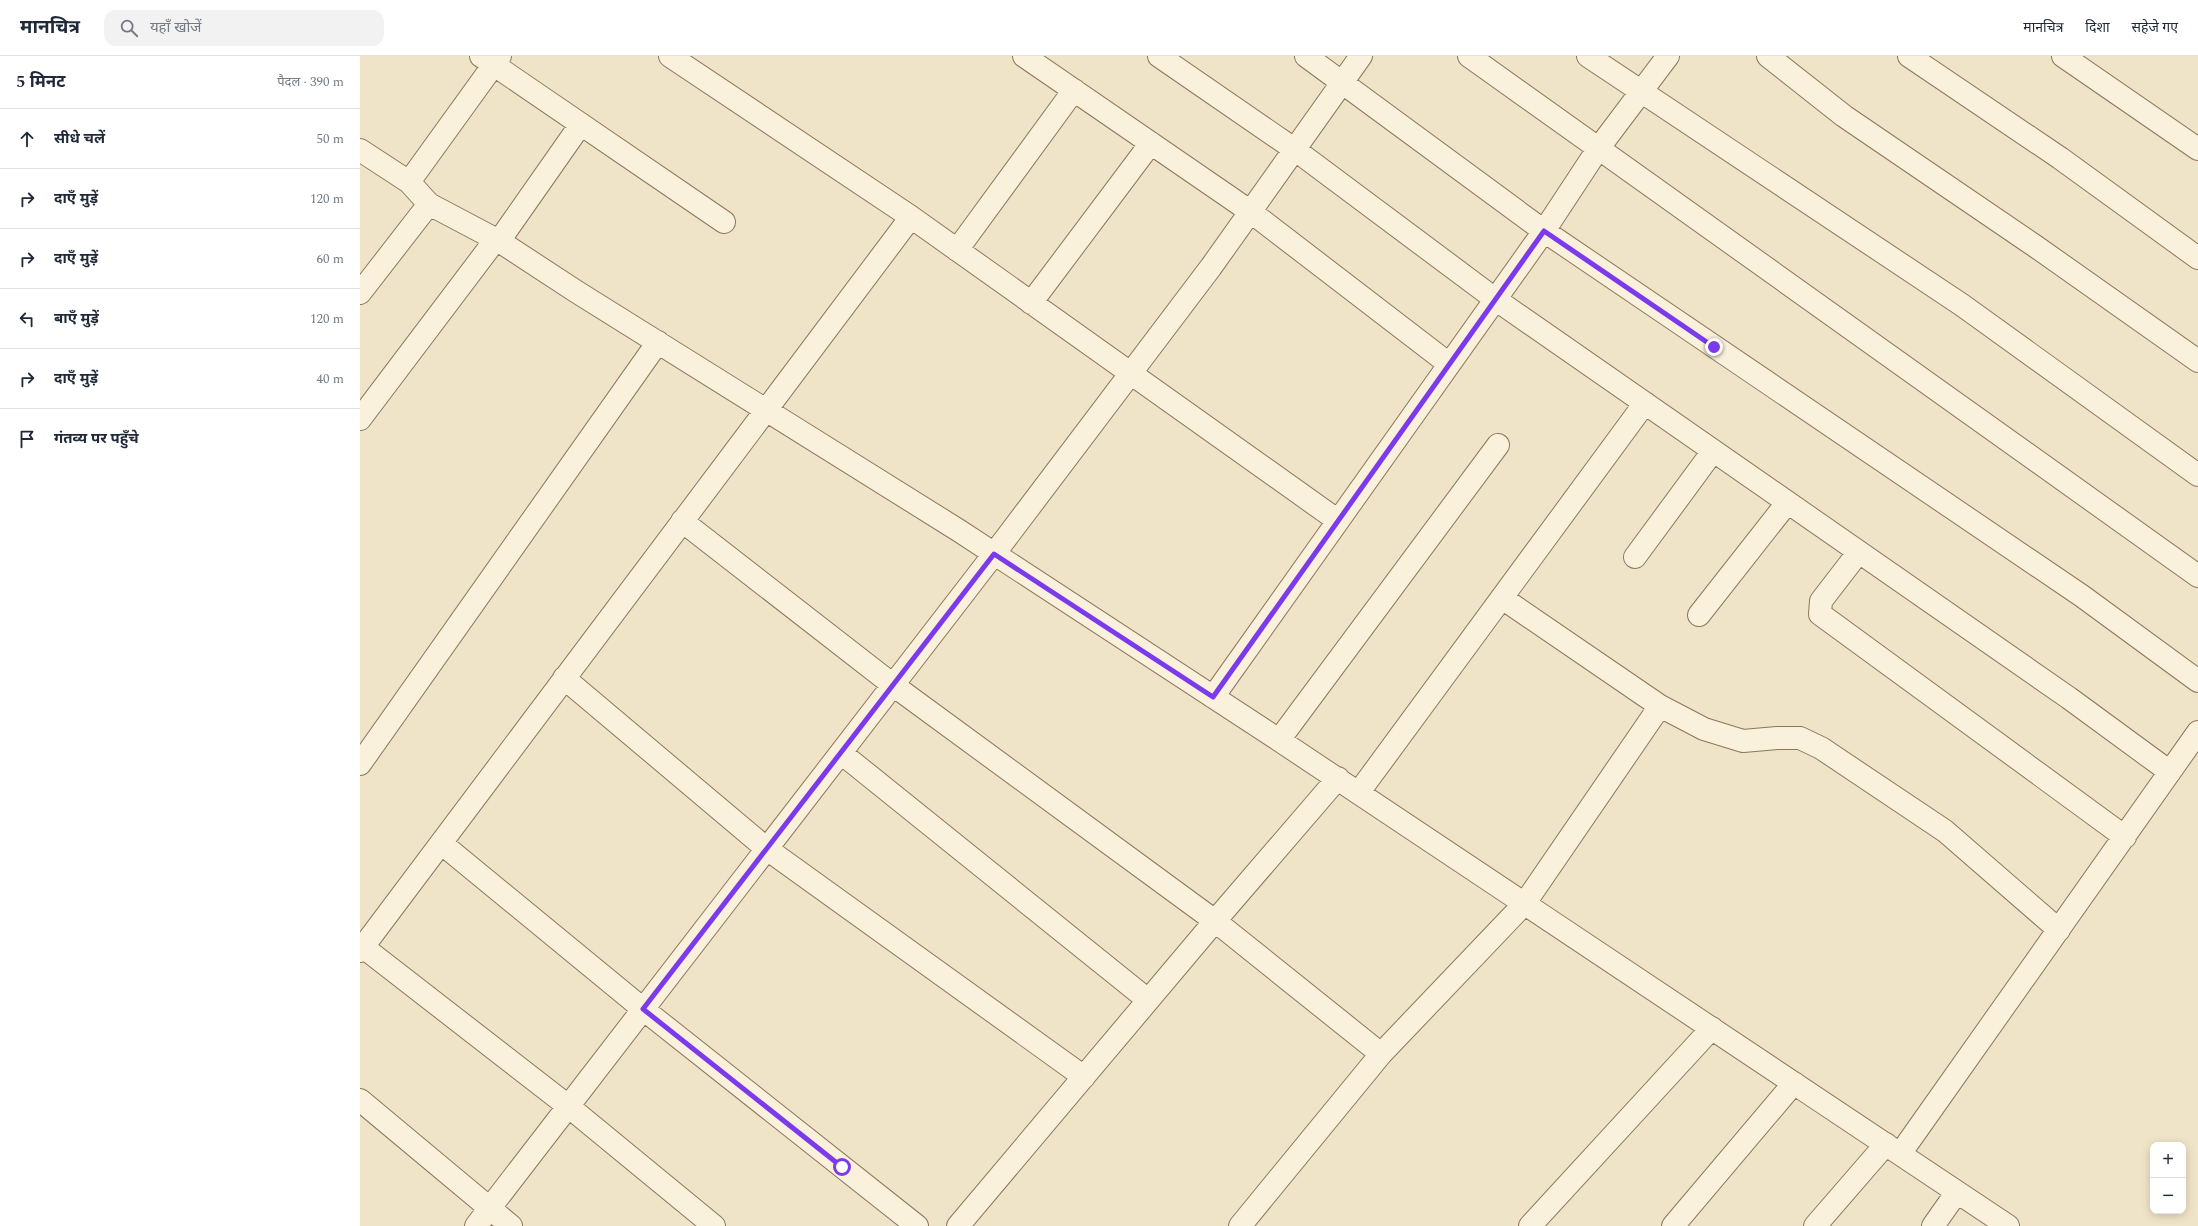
<!DOCTYPE html>
<html lang="hi">
<head>
<meta charset="utf-8">
<style>
  body { margin:0; font-family:Spectral,"Noto Sans Devanagari",serif; background:#f2f2f3; color:#1f2937 }
  .controls { position:absolute; right:12px; bottom:12px; display:grid; overflow:hidden; border-radius:8px; box-shadow:0 2px 10px #0003 }
  .controls button { width:36px; height:36px; display:grid; place-items:center; padding:0; border:0; border-bottom:1px solid #e0e1e3; background:#fff; color:#1f2937; font:20px sans-serif }
  .stop { position:absolute; width:12px; height:12px; margin:-9px; border:3px solid #7c3aed; border-radius:50%; background:#fff }
  .stop.end { background:#7c3aed; border-color:#fff; box-shadow:0 1px 4px #0008 }
  .list { margin:0; padding:0; list-style:none }
  h2 { display:flex; justify-content:space-between; align-items:center; height:52px; margin:0; padding:0 16px; font-size:17px }
  h2 small { font-size:13px; font-weight:400; color:#747a83 }
  .list li { display:grid; grid-template-columns:26px 1fr auto; gap:12px; align-items:center; box-sizing:border-box; height:60px; padding:0 16px; border-top:1px solid #e0e1e3 }
  .list b { display:block; font-size:15px; white-space:nowrap }
  .list em { font-size:13px; font-style:normal; color:#747a83 }
  .icon { flex:none; width:22px; height:22px; fill:none; stroke:currentColor; stroke-width:2; stroke-linecap:round; stroke-linejoin:round }
  .map { position:relative; flex:none; width:1838px; height:1170px; overflow:hidden }
  header { display:flex; align-items:center; gap:24px; box-sizing:border-box; height:56px; padding:0 20px; background:#fff; border-bottom:1px solid #e0e1e3 }
  header strong { font-size:19px }
  nav { display:flex; gap:22px; margin-inline-start:auto; font-size:14px }
  .search { width:280px; height:36px; background:#f2f2f3; display:flex; align-items:center; gap:10px; box-sizing:border-box; padding:0 14px; border-radius:12px; color:#747a83; font-size:15px }
  main { display:flex }
  aside { flex:1; background:#fff }
  .map>svg:first-child { display:block }
</style>
</head>
<body>
<header>
<strong>मानचित्र</strong>
<div class="search"><svg class="icon" aria-label="search" viewBox="0 0 24 24"><circle cx="10" cy="10" r="6"/><path d="M15 15l6 6"/></svg>यहाँ खोजें</div>
<nav><a>मानचित्र</a><a>दिशा</a><a>सहेजे गए</a></nav>
</header>
<main>
<aside>
<h2>5 मिनट<small>पैदल · 390 m</small></h2>
<ul class="list">
<li><svg class="icon" aria-label="ahead" viewBox="0 0 24 24"><path d="M12 20V5M6 11l6-6 6 6"/></svg><div><b>सीधे चलें</b></div><em>50 m</em></li>
<li><svg class="icon" aria-label="right" viewBox="0 0 24 24"><path d="M7 20v-9h11M14 6l5 5-5 5"/></svg><div><b>दाएँ मुड़ें</b></div><em>120 m</em></li>
<li><svg class="icon" aria-label="right" viewBox="0 0 24 24"><path d="M7 20v-9h11M14 6l5 5-5 5"/></svg><div><b>दाएँ मुड़ें</b></div><em>60 m</em></li>
<li><svg class="icon" aria-label="left" viewBox="0 0 24 24"><path d="M17 20v-9H6M10 6l-5 5 5 5"/></svg><div><b>बाएँ मुड़ें</b></div><em>120 m</em></li>
<li><svg class="icon" aria-label="right" viewBox="0 0 24 24"><path d="M7 20v-9h11M14 6l5 5-5 5"/></svg><div><b>दाएँ मुड़ें</b></div><em>40 m</em></li>
<li><svg class="icon" aria-label="arrive" viewBox="0 0 24 24"><path d="M6 21V4h12l-3 4 3 4H6"/></svg><div><b>गंतव्य पर पहुँचे</b></div></li>
</ul>
</aside>
<div class="map">
<svg width="1838" height="1170" viewBox="0 0 1838 1170">
  <rect width="100%" height="100%" fill="#f0e4c8"/>
  <g fill="none" stroke-linecap="round" stroke-linejoin="round">
    <defs>
      <path id="minor" d="M 121,0 L 364,166
        M 310,0 L 551,161 L 977,464
        M 664,0 L 891,156 L 1089,308
        M 799,0 L 934,93 L 1135,243 L 1709,642 L 1810,716
        M 946,0 L 1184,175 L 1722,540 L 1838,625
        M 1109,0 L 1838,520
        M 1228,0 L 1602,249 L 1838,419
        M 1408,0 L 1484,60 L 1675,190 L 1838,305
        M 1549,0 L 1700,102 L 1838,202
        M 1703,0 L 1838,93
        M 0,94 L 49,126 L 69,148 L 139,185 L 217,236 L 598,474 L 919,684 L 1648,1170
        M 49,126 L 140,0
        M 139,185 L 221,68
        M 597,194 L 714,34
        M 0,237 L 69,148
        M 671,247 L 791,87
        M 0,363 L 136,183
        M 322,465 L 533,629 L 855,865 L 1021,998
        M 1498,497 L 1461,545 L 1460,558 L 1765,781
        M 1275,501 L 1353,395
        M 1142,542 L 1300,650 L 1344,673 L 1383,685 L 1417,682 L 1440,682 L 1461,692 L 1585,775 L 1699,874
        M 1339,559 L 1427,447
        M 204,622 L 407,793 L 724,1021
        M 853,641 L 1184,175 L 1238,93 L 1308,0
        M 919,684 L 1138,389
        M 481,697 L 788,944
        M 0,708 L 298,286
        M 999,736 L 1285,347
        M 81,787 L 283,953 L 557,1170
        M 3,891 L 208,1050 L 354,1170
        M 0,895 L 551,161
        M 0,1044 L 151,1170
        M 1540,1098 L 1838,676
        M 116,1170 L 634,498 L 851,211 L 1001,0
        M 598,1170 L 855,865 L 978,722
        M 880,1170 L 1021,998 L 1165,847 L 1300,650
        M 1170,1170 L 1352,972
        M 1313,1170 L 1434,1027
        M 1455,1170 L 1526,1088
        M 1573,1170 L 1597,1136"/>
    </defs>
    <use href="#minor" stroke="#8d765c" stroke-width="24"/>
    <use href="#minor" stroke="#faf1dc" stroke-width="22"/>
  </g>
  <g fill="none" stroke-linecap="round" stroke-linejoin="round">
    <path stroke="#7c3aed" stroke-width="5" d="M 482,1111 L 283,953 L 634,498 L 853,641 L 1184,175 L 1354,291"/>
  </g>
</svg>
<div class="controls">
<button>+</button>
<button>−</button>
</div>
<div class="stop" style="left:482px;top:1111px"></div>
<div class="stop end" style="left:1354px;top:291px"></div>
</div>
</main>
</body>
</html>
